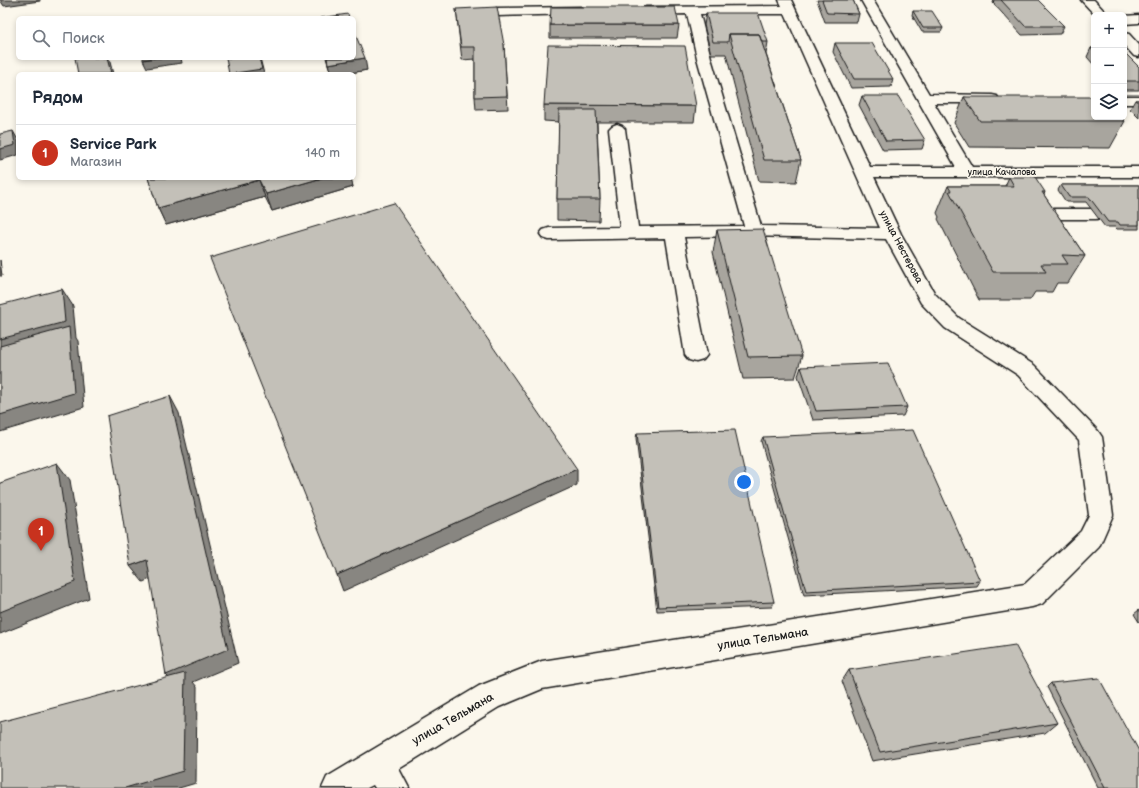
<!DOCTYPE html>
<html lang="ru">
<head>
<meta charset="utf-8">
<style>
  body { margin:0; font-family:"Balsamiq Sans",sans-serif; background:#f2f2f3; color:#1f2937 }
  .controls { position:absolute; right:12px; top:12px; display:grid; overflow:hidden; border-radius:6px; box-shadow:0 2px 6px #0003 }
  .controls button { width:36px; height:36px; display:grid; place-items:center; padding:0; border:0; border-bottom:1px solid #e0e1e3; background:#fff; color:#1f2937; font:20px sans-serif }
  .you { position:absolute; left:744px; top:482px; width:14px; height:14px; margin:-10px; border:3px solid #fff; border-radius:50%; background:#1a73e8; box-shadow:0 0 0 6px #1a73e833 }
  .badge { display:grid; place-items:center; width:26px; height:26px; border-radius:50%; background:#c8321e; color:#fff; font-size:13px; font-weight:700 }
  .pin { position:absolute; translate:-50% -33px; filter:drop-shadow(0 1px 2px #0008) }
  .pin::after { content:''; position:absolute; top:21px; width:14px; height:12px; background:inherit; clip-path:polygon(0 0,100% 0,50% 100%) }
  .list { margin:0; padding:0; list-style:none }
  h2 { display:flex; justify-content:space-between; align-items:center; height:52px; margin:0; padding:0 16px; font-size:17px }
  h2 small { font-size:13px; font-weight:400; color:#747a83 }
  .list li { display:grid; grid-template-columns:26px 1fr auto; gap:12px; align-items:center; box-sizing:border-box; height:56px; padding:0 16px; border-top:1px solid #e0e1e3 }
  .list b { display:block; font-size:15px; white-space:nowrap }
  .list p { margin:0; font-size:13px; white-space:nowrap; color:#747a83 }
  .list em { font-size:13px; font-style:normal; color:#747a83 }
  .icon { flex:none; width:22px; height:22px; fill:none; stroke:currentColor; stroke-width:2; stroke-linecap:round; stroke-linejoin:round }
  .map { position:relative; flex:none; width:1139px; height:788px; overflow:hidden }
  .search { position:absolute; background:#fff; box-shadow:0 2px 6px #0003; left:16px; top:16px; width:340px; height:44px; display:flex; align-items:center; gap:10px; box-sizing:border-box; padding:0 14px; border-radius:6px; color:#747a83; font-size:15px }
  .panel { position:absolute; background:#fff; box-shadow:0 2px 6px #0003; left:16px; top:72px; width:340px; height:108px; border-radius:6px }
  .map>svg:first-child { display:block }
</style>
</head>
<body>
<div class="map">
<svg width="1139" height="788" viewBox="0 0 1139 788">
  <rect width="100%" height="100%" fill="#fbf7ec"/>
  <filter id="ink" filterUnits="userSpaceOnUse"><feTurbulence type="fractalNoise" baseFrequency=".025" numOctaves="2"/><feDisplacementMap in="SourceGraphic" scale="8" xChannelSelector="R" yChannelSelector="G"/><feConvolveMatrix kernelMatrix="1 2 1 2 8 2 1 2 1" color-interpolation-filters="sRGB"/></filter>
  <g filter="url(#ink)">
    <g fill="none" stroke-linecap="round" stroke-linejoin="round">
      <defs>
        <path id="minor" d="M 779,0 L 791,0 L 870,167 L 956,167 L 861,0 L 873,0 L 929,94 L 992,95 L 997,96 L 999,99 L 997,102 L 992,103 L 934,103 L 972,167 L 1139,167 L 1139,177 L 874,177 L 901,234 L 935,294 L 959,318 L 1034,365 L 1098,431 L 1102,437 L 1113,515 L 1099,547 L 1042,604 L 1032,607 L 542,689 L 499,707 L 399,769 L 409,788 L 375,788 L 373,785 L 367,788 L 322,788 L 327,777 L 479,686 L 542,661 L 1025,584 L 1081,531 L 1089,515 L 1079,440 L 1018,375 L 945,328 L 921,303 L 886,239 L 750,236 L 684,237 L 707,355 L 703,360 L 696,362 L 689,360 L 685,355 L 666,238 L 549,240 L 543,238 L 540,234 L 543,230 L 549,228 L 620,227 L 609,129 L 612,126 L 617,124 L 622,126 L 625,129 L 638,227 L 744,226 L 697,58 L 687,14 L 646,15 L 642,14 L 640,11 L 642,8 L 646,7 L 782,6 ZM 700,14 L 785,14 L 880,228 L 761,226 L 711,58 Z
          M 1081,0 L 1094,0 L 1108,15 L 1095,15 Z
          M 580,7 L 584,8 L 586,11 L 584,14 L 497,16 L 493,15 L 491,12 L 493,9 L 497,8 Z
          M 1139,15 L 1139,23 L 1124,24 L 1124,16 Z
          M 1124,33 L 1129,34 L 1139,45 L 1139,57 L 1134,56 L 1124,45 Z
          M 1124,96 L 1139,96 L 1139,104 L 1124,104 Z
          M 1047,209 L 1096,209 L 1102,210 L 1105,214 L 1102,218 L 1096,219 L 1047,219 L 1041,218 L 1038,214 L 1041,210 Z"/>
      </defs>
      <use href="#minor" stroke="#1c1c1c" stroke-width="3"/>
      <use href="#minor" fill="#fbf7ec" fill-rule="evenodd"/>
    </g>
    <path fill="#a8a59e" stroke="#1c1c1c" d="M 817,0 L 853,0 L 859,14 L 857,22 L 825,22 Z
      M 994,0 L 1038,0 L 1064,26 L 1060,34 L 1022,35 L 993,3 Z
      M 456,9 L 504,45 L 508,109 L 476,110 L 475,97 L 475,59 L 462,60 Z
      M 913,11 L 943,28 L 941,32 L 922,32 L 912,15 Z
      M 706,13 L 768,42 L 766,54 L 801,160 L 796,182 L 759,181 L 726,54 L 711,54 L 704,25 Z
      M 550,25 L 679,25 L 677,38 L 550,38 Z
      M 835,43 L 893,79 L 891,87 L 851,88 L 833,52 Z
      M 1091,48 L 1094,48 L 1094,65 L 1087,57 Z
      M 1124,52 L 1139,67 L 1139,90 L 1124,90 Z
      M 326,58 L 354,58 L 367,70 L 345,74 L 331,74 Z
      M 862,96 L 925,140 L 922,149 L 883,150 L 859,105 Z
      M 964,97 L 1125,121 L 1110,148 L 969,147 L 954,123 Z
      M 1135,100 L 1139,100 L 1139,118 L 1130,109 Z
      M 544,105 L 696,106 L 694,122 L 597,122 L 600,199 L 599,221 L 557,220 L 557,199 L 559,122 L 544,121 Z
      M 1009,177 L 1045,192 L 1044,195 L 1085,256 L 1068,283 L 1057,283 L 1052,292 L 1035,292 L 1030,300 L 979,300 L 938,219 L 939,217 L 937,213 L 948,186 L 1005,186 Z
      M 148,178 L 351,178 L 353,187 L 272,211 L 265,197 L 166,225 L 158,208 Z
      M 1061,185 L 1139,185 L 1139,229 L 1117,229 L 1115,227 L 1105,227 L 1086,202 L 1066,202 L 1058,190 Z
      M 717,230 L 802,356 L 795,378 L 743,379 L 713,252 Z
      M 801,367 L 907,407 L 903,416 L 813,420 L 798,376 Z
      M 637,433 L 774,602 L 772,607 L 657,611 L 636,438 Z
      M 763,437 L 980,581 L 977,586 L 804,595 L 761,441 Z
      M 1139,610 L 1139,622 L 1134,614 Z
      M 849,670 L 1057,723 L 1045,733 L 872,761 L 842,681 Z
      M 1051,683 L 1139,788 L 1098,788 L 1047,687 Z"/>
    <path fill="#888681" stroke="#1c1c1c" d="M 0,0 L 40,0 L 40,1 L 4,6 Z
      M 107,58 L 109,58 L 113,74 L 108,74 Z
      M 155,58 L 181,58 L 182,63 L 147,68 L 143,60 Z
      M 259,58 L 260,58 L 264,74 L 230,74 Z
      M 365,58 L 367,70 L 345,74 L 331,74 L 328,64 Z
      M 13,131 L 18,140 L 18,155 L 0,160 L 0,149 Z
      M 322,178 L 351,178 L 353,187 L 272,211 L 266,194 Z
      M 259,180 L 265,197 L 166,225 L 158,208 Z
      M 0,260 L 2,276 L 0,276 Z
      M 62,289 L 73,306 L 76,338 L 78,341 L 84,407 L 0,432 L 0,339 Z
      M 170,396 L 179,413 L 238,663 L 193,682 L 197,687 L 196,783 L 179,788 L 125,788 L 179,688 L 166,675 Z
      M 57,463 L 70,480 L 89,598 L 0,634 L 0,612 Z
      M 577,469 L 577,485 L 343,591 L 337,575 Z
      M 147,560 L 159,575 L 143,582 L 130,566 Z"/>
    <path fill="#c3c0b8" stroke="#1c1c1c" d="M 822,0 L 853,0 L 859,14 L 827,13 Z
      M 1001,0 L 1038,0 L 1064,26 L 1025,26 Z
      M 497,7 L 504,45 L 507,96 L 475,97 L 475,47 L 461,47 L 456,9 Z
      M 551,7 L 675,7 L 679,25 L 550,25 Z
      M 913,11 L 932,11 L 943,28 L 923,28 Z
      M 706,13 L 758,13 L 768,42 L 762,42 L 759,34 L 729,34 L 728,42 L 713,42 Z
      M 348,14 L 349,18 L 320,18 Z
      M 177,16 L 177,18 L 160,18 Z
      M 354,31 L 365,58 L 328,64 L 327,58 L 354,58 Z
      M 729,34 L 759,34 L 801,160 L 764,160 Z
      M 835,43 L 872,43 L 893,79 L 854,79 Z
      M 548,45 L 685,46 L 696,106 L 544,105 Z
      M 1091,48 L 1094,48 L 1094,52 Z
      M 1124,52 L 1139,67 L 1139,81 L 1124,81 Z
      M 75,58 L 107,58 L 111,73 L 108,74 L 78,74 Z
      M 143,58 L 155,58 L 143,60 Z
      M 226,58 L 259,58 L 262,69 L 229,74 Z
      M 862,96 L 898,96 L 925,140 L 886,141 Z
      M 964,97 L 1094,97 L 1094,117 L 1121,117 L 1125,121 L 980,121 Z
      M 1135,100 L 1139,100 L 1139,103 Z
      M 559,110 L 596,110 L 600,199 L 557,199 Z
      M 13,131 L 15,145 L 0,149 L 0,134 Z
      M 1009,177 L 1035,177 L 1045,192 L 1042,192 L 1085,256 L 1062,255 L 1068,264 L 1041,264 L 1046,272 L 993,272 L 949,191 L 951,191 L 948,186 L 1014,186 Z
      M 148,178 L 322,178 L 266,194 L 259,180 L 158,208 Z
      M 1061,185 L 1139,185 L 1139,225 L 1120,225 L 1118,222 L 1108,222 L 1089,197 L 1069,197 Z
      M 394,203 L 577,469 L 337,575 L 210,258 Z
      M 763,229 L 802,356 L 748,357 L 717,230 Z
      M 62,289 L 65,322 L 0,339 L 0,305 Z
      M 69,327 L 74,393 L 0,415 L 0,346 Z
      M 888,363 L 907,407 L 816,411 L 801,367 Z
      M 170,396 L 228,649 L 166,675 L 147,560 L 130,566 L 107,416 Z
      M 735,430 L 774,602 L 658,607 L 637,433 Z
      M 913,430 L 980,581 L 806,591 L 763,437 Z
      M 57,463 L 75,582 L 0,612 L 0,483 Z
      M 1015,645 L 1057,723 L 880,752 L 849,670 Z
      M 185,673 L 183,771 L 125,788 L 0,788 L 0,722 Z
      M 1099,678 L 1139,751 L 1139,788 L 1105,788 L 1051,683 Z"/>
  </g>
  <g text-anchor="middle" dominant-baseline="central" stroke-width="3" stroke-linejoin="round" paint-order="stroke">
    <g font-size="9" fill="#1c1c1c" stroke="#fbf7ec">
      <text x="1002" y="172">улица Качалова</text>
    </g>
    <g font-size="10" fill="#1c1c1c" stroke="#fbf7ec">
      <text transform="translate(901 247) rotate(62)">улица Нестерова</text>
    </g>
    <g font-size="12" fill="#1c1c1c" stroke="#fbf7ec">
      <text transform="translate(763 639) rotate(-9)">улица Тельмана</text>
      <text transform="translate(453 719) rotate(-30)">улица Тельмана</text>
    </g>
  </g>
</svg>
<div class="controls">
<button>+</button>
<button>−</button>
<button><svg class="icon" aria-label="layers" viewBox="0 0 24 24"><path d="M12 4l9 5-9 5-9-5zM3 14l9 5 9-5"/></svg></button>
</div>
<div class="you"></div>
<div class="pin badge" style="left:41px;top:551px">1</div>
<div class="search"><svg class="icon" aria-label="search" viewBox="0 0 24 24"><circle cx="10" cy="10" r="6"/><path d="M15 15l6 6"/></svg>Поиск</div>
<section class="panel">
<h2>Рядом<small></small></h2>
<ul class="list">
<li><span class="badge">1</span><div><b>Service Park</b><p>Магазин</p></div><em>140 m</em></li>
</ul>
</section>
</div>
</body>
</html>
